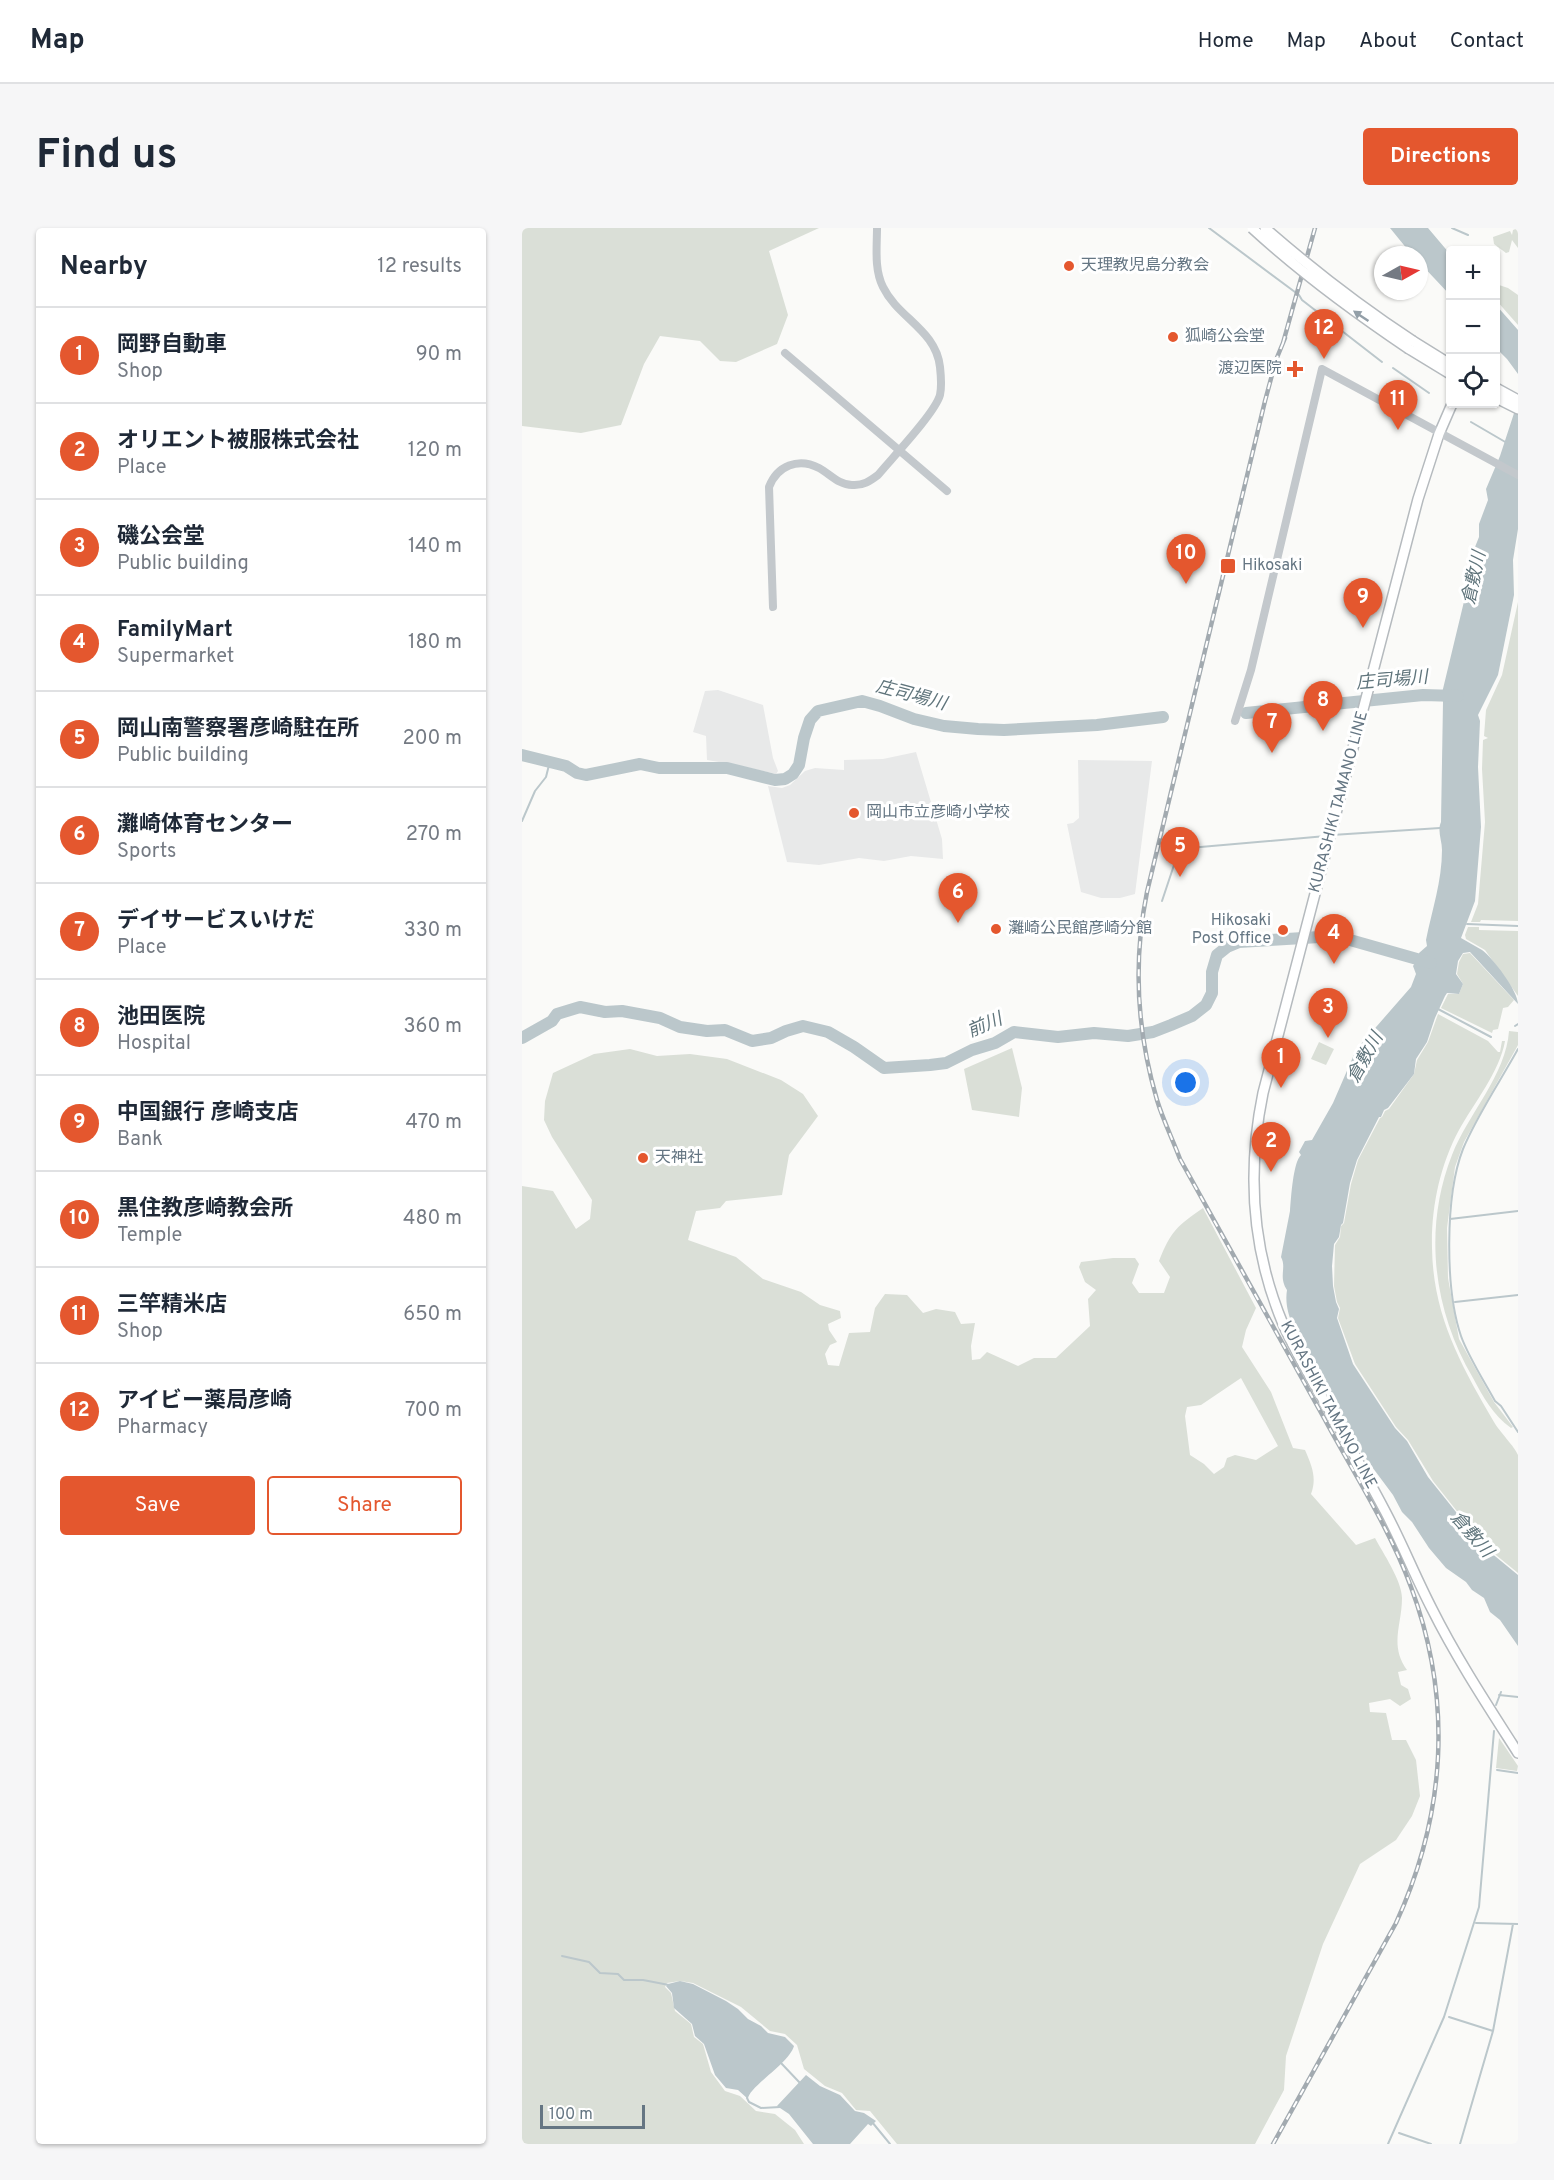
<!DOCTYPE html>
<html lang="en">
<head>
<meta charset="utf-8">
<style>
  body { margin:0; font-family:Overpass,"Noto Sans JP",sans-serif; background:#f6f6f7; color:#1f2937 }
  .controls { position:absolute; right:18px; top:18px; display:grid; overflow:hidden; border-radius:6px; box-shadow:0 2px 4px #0004 }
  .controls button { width:54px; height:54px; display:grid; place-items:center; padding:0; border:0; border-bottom:2px solid #e0e1e3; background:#fff; color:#1f2937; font:30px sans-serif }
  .compass { position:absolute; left:852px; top:18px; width:54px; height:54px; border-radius:50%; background:#fff; box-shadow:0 2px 4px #0004; rotate:82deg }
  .scale { position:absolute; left:18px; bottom:15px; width:105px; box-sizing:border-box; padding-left:6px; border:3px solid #657683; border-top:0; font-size:16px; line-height:21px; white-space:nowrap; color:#657683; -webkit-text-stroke:4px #fff; paint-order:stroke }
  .you { position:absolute; left:664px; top:855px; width:21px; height:21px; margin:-15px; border:4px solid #fff; border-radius:50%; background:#1a73e8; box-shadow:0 0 0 9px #1a73e833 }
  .badge { display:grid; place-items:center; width:39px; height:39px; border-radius:50%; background:#e4572e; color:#fff; font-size:20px; font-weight:700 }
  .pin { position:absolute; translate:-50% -50px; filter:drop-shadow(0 2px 3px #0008) }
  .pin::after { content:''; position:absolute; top:32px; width:21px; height:18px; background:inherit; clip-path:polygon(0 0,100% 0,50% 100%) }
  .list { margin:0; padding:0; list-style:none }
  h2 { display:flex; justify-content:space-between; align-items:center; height:78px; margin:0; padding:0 24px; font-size:26px }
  h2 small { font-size:20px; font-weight:400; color:#747a83 }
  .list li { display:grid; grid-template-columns:39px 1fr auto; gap:18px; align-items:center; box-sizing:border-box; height:96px; padding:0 24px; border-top:2px solid #e0e1e3 }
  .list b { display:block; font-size:22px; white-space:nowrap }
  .list p { margin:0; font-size:20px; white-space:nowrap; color:#747a83 }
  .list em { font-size:20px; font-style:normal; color:#747a83 }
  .actions { display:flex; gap:12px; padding:18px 24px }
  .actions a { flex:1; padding:14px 0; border:2px solid #e4572e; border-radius:6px; text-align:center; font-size:21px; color:#e4572e }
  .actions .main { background:#e4572e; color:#fff }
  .icon { flex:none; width:33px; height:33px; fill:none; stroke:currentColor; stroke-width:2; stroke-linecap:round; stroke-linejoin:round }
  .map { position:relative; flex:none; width:996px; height:1916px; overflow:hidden; border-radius:6px }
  header { display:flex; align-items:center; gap:36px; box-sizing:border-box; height:84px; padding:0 30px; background:#fff; border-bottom:2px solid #e0e1e3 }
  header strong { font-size:28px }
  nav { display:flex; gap:33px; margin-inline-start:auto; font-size:21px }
  .intro { display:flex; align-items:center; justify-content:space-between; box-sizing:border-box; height:144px; padding:0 36px }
  h1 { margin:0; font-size:42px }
  .button { padding:15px 27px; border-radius:6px; background:#e4572e; color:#fff; font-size:21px; font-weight:700 }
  main { display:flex; gap:36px; padding:0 36px }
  aside { flex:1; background:#fff; border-radius:6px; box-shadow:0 2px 4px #0004 }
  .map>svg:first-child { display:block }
</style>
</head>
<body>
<header>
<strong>Map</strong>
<nav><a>Home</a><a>Map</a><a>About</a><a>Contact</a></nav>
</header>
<div class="intro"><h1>Find us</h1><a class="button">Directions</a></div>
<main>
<aside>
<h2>Nearby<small>12 results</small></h2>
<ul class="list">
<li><span class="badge">1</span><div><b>岡野自動車</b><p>Shop</p></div><em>90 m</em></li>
<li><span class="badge">2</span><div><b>オリエント被服株式会社</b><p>Place</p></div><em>120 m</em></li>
<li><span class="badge">3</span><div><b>磯公会堂</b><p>Public building</p></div><em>140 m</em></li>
<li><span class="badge">4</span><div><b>FamilyMart</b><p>Supermarket</p></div><em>180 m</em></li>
<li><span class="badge">5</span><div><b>岡山南警察署彦崎駐在所</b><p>Public building</p></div><em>200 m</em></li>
<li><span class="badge">6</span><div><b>灘崎体育センター</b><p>Sports</p></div><em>270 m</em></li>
<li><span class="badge">7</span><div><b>デイサービスいけだ</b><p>Place</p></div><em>330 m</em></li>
<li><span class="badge">8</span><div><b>池田医院</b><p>Hospital</p></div><em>360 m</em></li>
<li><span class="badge">9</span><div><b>中国銀行 彦崎支店</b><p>Bank</p></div><em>470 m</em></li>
<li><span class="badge">10</span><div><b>黒住教彦崎教会所</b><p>Temple</p></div><em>480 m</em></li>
<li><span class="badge">11</span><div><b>三竿精米店</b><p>Shop</p></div><em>650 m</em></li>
<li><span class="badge">12</span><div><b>アイビー薬局彦崎</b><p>Pharmacy</p></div><em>700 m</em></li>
</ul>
<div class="actions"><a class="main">Save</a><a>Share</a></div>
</aside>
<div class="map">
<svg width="996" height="1916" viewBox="0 0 996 1916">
  <rect width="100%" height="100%" fill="#fafaf8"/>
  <path fill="#e8e9e9" d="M 196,462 L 241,477 L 251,530 L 256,543 L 254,546 L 215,537 L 185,532 L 184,508 L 171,504 L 183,463 Z
    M 394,524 L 420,611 L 421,631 L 389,628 L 362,633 L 337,630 L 297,637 L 265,634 L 246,558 L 260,560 L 268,557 L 283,543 L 293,540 L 322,542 L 322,532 L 361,531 Z
    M 556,532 L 630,533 L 613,666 L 598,670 L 579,670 L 559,664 L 545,596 L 551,595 L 557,590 Z"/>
  <path fill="#dadfd7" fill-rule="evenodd" d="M 0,0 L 297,0 L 247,23 L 266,87 L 255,116 L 214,134 L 198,133 L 178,113 L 138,108 L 122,136 L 99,197 L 59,205 L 0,198 Z
    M 996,0 L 996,20 L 990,12 L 987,24 L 984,25 L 972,16 L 971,9 L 988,3 L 990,7 L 991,2 Z
    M 974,56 L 986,60 L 996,67 L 996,97 L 974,72 Z
    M 996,374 L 996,693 L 959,692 L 958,694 L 949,694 L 956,676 L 963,594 L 960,541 L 961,512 L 966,510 L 962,508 L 964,482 L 980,447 Z
    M 946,699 L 957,699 L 957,702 L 996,703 L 996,768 L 963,722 L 944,711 L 943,707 Z
    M 948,725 L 992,772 L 986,779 L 981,780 L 976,801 L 971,802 L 970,805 L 919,780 L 926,766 L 937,766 L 941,756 L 935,746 L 937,734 L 941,726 Z
    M 916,786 L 966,813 L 976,824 L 978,824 L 980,813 L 983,813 C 978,843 952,875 937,902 C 918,937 909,980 910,1020 C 911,1088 939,1137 972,1194 C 977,1203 993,1219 996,1227 C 996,1234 996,1246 996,1254 C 996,1284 996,1315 996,1345 L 969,1323 L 934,1282 L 911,1253 L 886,1212 L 874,1199 L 833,1136 L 816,1090 L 818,1080 L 815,1074 L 812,1058 L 813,1017 L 818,1009 L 819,998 L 822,995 L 829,956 L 836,932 L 858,890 L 860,889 L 863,883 L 867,881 L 892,846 L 895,832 L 906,814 Z
    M 987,803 L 996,804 L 996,817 L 942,914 L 933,939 L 925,1000 L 926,1050 L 937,1111 L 972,1174 L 991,1199 L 989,1200 C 971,1187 961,1169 951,1150 C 911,1082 901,1001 930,927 C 946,886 984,847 987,803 Z
    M 797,814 L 812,821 L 804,837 L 789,831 Z
    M 490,820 L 500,860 L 497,889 L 450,882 L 442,841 Z
    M 108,821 L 135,828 L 168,826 L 205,831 L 259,852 L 281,866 L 296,888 L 267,927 L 260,967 L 204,973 L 198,980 L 174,983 L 166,1012 L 214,1029 L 241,1051 L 279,1064 L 298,1077 L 318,1083 L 319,1090 L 306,1096 L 307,1102 L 315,1114 L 308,1117 L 303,1126 L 306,1137 L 317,1138 L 327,1105 L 348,1104 L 353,1080 L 363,1066 L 385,1067 L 401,1085 L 414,1081 L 433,1084 L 439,1096 L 453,1095 L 449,1118 L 450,1132 L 458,1131 L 465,1124 L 496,1138 L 512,1130 L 534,1130 L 568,1098 L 566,1071 L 574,1062 L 563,1054 L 557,1039 L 559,1034 L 591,1030 L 613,1030 L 617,1036 L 610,1055 L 617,1065 L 642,1065 L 648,1049 L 637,1033 C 649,1003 655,998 681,980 L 734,1080 L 724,1102 L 720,1119 L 749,1164 L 771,1220 L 783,1222 C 790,1238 795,1250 789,1266 L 834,1317 L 853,1310 C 861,1325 880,1353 880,1370 C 880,1397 867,1417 885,1442 L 876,1444 L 879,1457 L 886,1461 L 889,1471 L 878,1478 L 868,1471 L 847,1475 L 848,1484 L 864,1485 L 870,1512 L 884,1512 L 894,1532 L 898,1568 L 890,1588 L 874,1612 L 838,1636 L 801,1716 L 764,1828 L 762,1862 L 733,1916 L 375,1916 L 348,1883 L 334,1882 L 320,1865 L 303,1858 L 282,1841 L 275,1817 L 263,1806 L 248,1803 L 219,1779 L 171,1755 L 158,1753 L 145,1755 L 143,1759 L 149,1765 L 153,1783 L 169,1796 L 172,1809 L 181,1816 L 189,1844 L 203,1863 L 218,1868 L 234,1883 L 253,1886 L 273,1902 L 282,1916 L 0,1916 L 0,958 L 31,963 L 54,1001 L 68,991 L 70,972 L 30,909 L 22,892 L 23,873 L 31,845 L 72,826 ZM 719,1150 L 756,1218 L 734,1232 L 713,1227 L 705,1230 L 702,1239 L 692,1246 L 682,1236 L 668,1227 L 663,1188 L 665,1179 L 679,1177 Z
    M 977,1510 L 996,1538 L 995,1543 L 974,1540 Z"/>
  <path fill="#bbc7cb" d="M 868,0 L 906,0 L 928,26 L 928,67 L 897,34 L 897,27 L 890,27 Z
    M 974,77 L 996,102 L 996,146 L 985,131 L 974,120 Z
    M 996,173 L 996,301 L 991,332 L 992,367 L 976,447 L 956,487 L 958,493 L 956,539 L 959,599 L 953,673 L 939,710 C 946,714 953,718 960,722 C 971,730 996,763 996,776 L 948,724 L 941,725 L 936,733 L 934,746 L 941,756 L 937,766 L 925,765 L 923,768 L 913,790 L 905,814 L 894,831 L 892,846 L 866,880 L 862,882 L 859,889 L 857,889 L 835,932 L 828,955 L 821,995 L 819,997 L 817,1009 L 812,1016 L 810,1038 L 811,1058 L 814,1074 L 817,1081 L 815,1090 L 831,1136 L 873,1200 L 885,1213 L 906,1249 L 934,1284 L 968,1324 L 996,1347 L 996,1418 L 978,1392 L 968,1384 L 962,1370 L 950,1362 L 944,1354 L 924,1340 L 907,1320 L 890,1294 L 880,1284 L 871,1267 L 839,1224 L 840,1220 L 833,1215 L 771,1098 C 766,1086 763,1075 765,1062 C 756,1048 765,1040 759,1029 L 768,983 C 769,971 771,934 779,927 L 777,924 L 783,913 L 790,912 L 811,875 L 834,822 L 889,759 L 894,746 L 891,738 L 897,729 L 897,725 L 905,718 L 904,712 C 910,682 920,653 920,622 C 920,612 915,603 919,594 L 921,474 L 920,465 L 951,336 L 950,331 L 946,329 L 947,325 L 951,324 L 957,309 L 957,296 L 966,272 L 964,261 L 978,228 Z
    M 158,1753 L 171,1756 L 204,1773 L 216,1781 L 226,1791 L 239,1798 L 246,1805 L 263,1809 L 272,1818 C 267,1836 226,1859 226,1871 L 216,1862 L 204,1860 L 193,1847 L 182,1816 L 173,1808 L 170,1796 L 152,1780 L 150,1765 L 144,1758 L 146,1756 Z
    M 284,1847 L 298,1858 L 318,1867 L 333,1883 L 342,1885 L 354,1893 L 349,1898 L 346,1896 L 328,1916 L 291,1916 L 267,1886 L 255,1878 Z"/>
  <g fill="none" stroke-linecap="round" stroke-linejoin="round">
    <path stroke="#bbc7cb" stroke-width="2" d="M 687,0 L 777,67 L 780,72 L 860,134
      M 930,0 L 946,7
      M 871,140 L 907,165
      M 949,194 L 985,215
      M 0,593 L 13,563 L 24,549 L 28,533
      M 810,607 L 918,600
      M 667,620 L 804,608
      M 640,673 L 654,631 L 653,623 L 658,621
      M 945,696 L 996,698
      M 916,781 L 969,809
      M 993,798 L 996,796
      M 996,821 C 979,852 954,889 941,921 C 923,967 923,1061 939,1108 C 946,1128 962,1153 973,1173 L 979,1178 L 996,1204
      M 928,991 L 996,983
      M 933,1074 L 996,1067
      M 977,1467 L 996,1469
      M 974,1477 L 979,1464
      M 975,1542 L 996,1545
      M 954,1695 L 996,1696
      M 40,1728 L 67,1734 L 78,1745 L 96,1746 L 102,1752 L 121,1752 L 147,1757
      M 927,1789 L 971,1803
      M 259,1835 L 278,1855
      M 225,1870 L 227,1874 L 239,1880 L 258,1879
      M 350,1894 L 368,1916
      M 877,1905 L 909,1916
      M 866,1916 L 922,1789 L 957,1679 L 972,1503
      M 938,1916 L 971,1803 L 991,1696"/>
    <path stroke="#bbc7cb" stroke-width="12" d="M 724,485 L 901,467 L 936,468
      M 0,527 L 44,538 L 55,545 L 64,547 L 118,536 L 137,540 L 205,540 L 253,552 L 263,551 L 271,546 L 277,537 L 282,510 L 288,492 L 296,483 L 340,473 L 358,478 L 392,491 L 422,498 L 456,501 L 482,502 L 575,497 L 641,489
      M 0,810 L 30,793 L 35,786 L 58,779 L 83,784 L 100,783 L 138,790 L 158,799 L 185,803 L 203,802 L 230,813 L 249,810 L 264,803 L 281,798 L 306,804 L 332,819 L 362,840 L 408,837 L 424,835 L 450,822 L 473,815 L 492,804 L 536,809 L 572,805 L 606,808 L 631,804 L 649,797 L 670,788 L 684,777 L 690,765 L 690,744 L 695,727 L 705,719 L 717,714 L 814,708 L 909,735"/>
    <defs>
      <path id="major" d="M 891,113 L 928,136
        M 887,121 L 928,146
        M 974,160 L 996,172
        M 974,170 L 996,181
        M 930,176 L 917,206 L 896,271 L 741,865 C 725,943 730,1022 761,1096 C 771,1119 784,1141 797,1164 C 819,1203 842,1243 863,1283 C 880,1315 893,1348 910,1381 C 935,1431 966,1478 996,1525"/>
    </defs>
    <use href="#major" stroke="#b5babe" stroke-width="12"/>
    <path stroke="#c3c8cc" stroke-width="8" d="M 263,125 L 425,263
      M 251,379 L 247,259 C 255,238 276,229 297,240 C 308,246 317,257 330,257 C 341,258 348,253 356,247 C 370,230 413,185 418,167 C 420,158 419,148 418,139 C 414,102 376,90 361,59 C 352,41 355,19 355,0
      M 713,493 L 729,442 L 800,141 L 996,247"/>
    <use href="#major" stroke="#fff" stroke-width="9"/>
    <defs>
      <path id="rail" d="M 761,115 L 793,0
        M 751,1916 L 874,1695 C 924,1586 931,1472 889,1359 C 868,1301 831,1244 802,1190 C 754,1104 706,1018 658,931 C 651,912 641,892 635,872 C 615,804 611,733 625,664 L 743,173 L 754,132 L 763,110"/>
    </defs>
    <use href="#rail" stroke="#a2aab0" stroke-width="4.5"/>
    <use href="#rail" stroke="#fff" stroke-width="2" stroke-dasharray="7" stroke-linecap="butt"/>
    <defs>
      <path id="major-bridge" d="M 730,0 C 779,45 832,84 887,121
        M 743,0 C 790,41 839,79 891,113"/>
    </defs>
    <use href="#major-bridge" stroke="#b5babe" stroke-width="12" stroke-linecap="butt"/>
    <use href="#major-bridge" stroke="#fff" stroke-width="9"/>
  </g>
  <defs><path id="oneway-solid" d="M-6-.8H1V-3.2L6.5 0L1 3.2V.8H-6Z" transform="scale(1.5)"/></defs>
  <use fill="#939fa8" href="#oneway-solid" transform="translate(839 88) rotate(-146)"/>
  <g fill="#e4572e" stroke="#fff" stroke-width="2">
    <circle cx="547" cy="38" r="6"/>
    <circle cx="651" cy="109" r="6"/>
    <path d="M770 132h6v6h6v6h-6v6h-6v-6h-6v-6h6z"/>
    <rect x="698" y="330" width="16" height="16" rx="3"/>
    <circle cx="332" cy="585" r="6"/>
    <circle cx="474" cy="701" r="6"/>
    <circle cx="761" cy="702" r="6"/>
    <circle cx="121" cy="930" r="6"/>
  </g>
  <g text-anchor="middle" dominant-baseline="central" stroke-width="6" stroke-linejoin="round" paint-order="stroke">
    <g font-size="16" fill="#657683" stroke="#fff" text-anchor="start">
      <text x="559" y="38">天理教児島分教会</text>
      <text x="663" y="109">狐崎公会堂</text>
      <text x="760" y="141" text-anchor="end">渡辺医院</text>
      <text x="720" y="338">Hikosaki</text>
      <text x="344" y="585">岡山市立彦崎小学校</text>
      <text x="749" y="693" text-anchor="end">Hikosaki<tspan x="749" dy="18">Post Office</tspan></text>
      <text x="486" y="701">灘崎公民館彦崎分館</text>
      <text x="133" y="930">天神社</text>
    </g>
    <g font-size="16" fill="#657683" stroke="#fff">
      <text transform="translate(817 574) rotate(-75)">KURASHIKI TAMANO LINE</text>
      <text transform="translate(806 1177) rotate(62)">KURASHIKI TAMANO LINE</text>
    </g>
    <g font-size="18" font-style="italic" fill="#60757c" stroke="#fff">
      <text transform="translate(953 350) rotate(-78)">倉敷川</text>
      <text transform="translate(870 453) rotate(-5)">庄司場川</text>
      <text transform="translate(389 468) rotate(15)">庄司場川</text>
      <text transform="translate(463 798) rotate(-23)">前川</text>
      <text transform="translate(844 830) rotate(-61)">倉敷川</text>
      <text transform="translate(949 1307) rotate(49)">倉敷川</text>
    </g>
  </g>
</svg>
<div class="controls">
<button>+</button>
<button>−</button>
<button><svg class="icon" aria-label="locate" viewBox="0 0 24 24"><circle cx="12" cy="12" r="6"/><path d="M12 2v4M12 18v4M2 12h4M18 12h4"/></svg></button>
</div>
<svg class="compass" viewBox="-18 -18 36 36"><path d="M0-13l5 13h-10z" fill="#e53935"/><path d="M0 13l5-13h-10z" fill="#747a83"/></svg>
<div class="scale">100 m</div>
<div class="you"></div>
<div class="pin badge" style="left:759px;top:860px">1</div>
<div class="pin badge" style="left:749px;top:944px">2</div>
<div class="pin badge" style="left:806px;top:810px">3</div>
<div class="pin badge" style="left:812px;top:736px">4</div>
<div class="pin badge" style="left:658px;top:649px">5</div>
<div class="pin badge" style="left:436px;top:695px">6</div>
<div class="pin badge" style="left:750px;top:525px">7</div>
<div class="pin badge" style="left:801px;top:503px">8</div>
<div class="pin badge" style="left:841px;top:400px">9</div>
<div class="pin badge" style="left:664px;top:356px">10</div>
<div class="pin badge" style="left:876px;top:202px">11</div>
<div class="pin badge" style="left:802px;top:131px">12</div>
</div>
</main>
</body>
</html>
